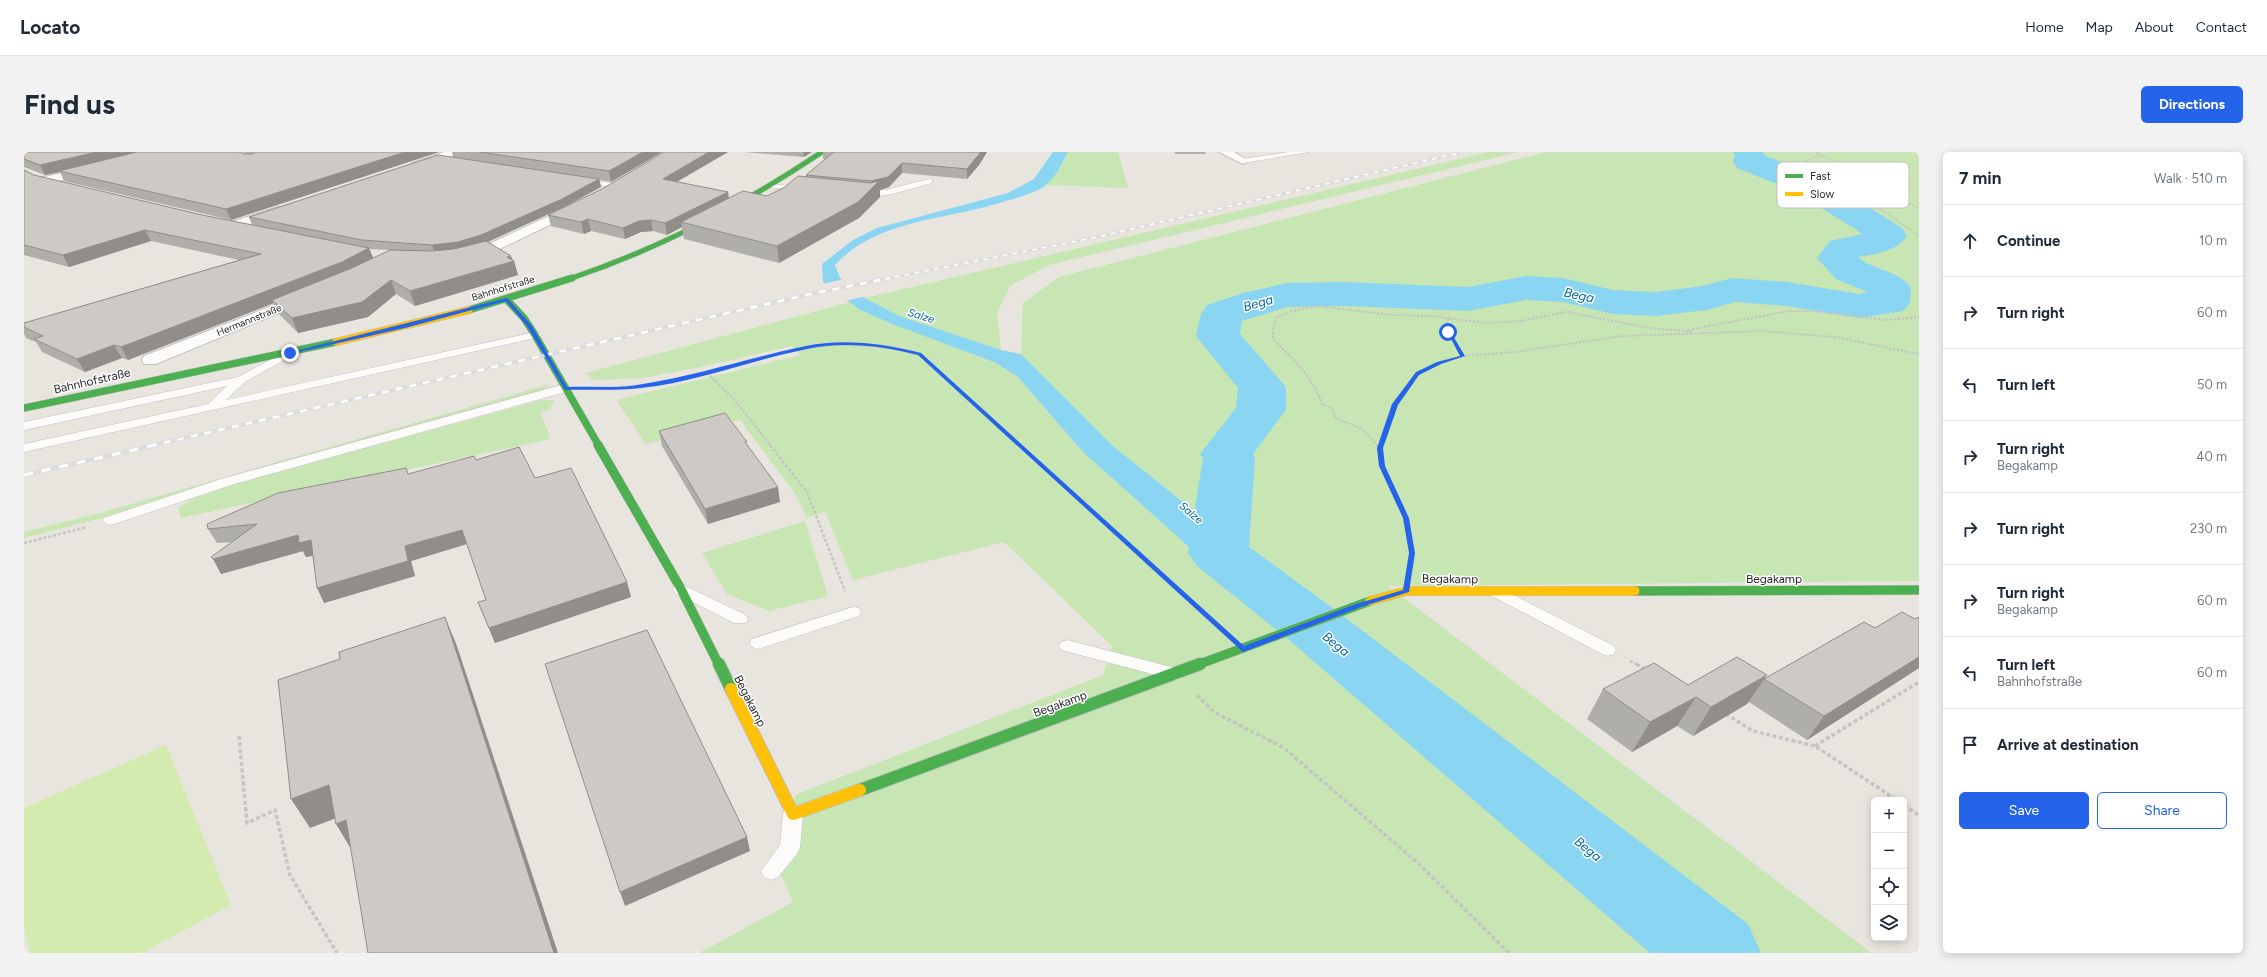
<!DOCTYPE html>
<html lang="en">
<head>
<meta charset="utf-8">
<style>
  body { margin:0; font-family:Figtree,sans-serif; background:#f2f2f3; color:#1f2937 }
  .controls { position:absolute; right:12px; bottom:12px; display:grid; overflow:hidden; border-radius:6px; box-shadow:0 2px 10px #0003 }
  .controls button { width:36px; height:36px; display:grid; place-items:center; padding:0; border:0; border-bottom:1px solid #e0e1e3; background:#fff; color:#1f2937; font:20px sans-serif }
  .stop { position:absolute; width:12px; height:12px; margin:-9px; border:3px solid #2563eb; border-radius:50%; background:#fff }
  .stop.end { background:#2563eb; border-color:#fff; box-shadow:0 1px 4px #0008 }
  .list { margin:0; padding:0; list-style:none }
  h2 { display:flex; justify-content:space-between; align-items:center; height:52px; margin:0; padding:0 16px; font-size:17px }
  h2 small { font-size:13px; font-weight:400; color:#747a83 }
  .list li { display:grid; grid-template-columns:26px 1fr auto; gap:12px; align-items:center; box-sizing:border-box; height:72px; padding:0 16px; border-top:1px solid #e0e1e3 }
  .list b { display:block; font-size:15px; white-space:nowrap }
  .list p { margin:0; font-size:13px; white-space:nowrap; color:#747a83 }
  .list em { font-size:13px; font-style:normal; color:#747a83 }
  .actions { display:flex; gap:8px; padding:12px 16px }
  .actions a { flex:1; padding:9px 0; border:1px solid #2563eb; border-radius:6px; text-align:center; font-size:14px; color:#2563eb }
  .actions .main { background:#2563eb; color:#fff }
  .icon { flex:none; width:22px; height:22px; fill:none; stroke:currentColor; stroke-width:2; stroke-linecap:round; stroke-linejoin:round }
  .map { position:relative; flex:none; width:1895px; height:801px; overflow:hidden; border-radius:6px }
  header { display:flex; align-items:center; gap:24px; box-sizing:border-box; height:56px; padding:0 20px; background:#fff; border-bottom:1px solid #e0e1e3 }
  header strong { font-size:19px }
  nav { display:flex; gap:22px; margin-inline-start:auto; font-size:14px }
  .intro { display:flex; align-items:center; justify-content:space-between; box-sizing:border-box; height:96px; padding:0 24px }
  h1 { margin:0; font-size:28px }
  .button { padding:10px 18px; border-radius:6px; background:#2563eb; color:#fff; font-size:14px; font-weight:700 }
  main { display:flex; gap:24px; padding:0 24px }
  aside { flex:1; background:#fff; border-radius:6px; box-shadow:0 2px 10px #0003 }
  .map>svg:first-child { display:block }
</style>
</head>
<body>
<header>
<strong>Locato</strong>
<nav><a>Home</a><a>Map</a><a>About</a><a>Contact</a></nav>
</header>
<div class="intro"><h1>Find us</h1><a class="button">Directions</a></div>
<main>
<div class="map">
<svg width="1895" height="801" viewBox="0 0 1895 801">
  <rect width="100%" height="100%" fill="#e8e4de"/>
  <path fill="#c8e6b3" d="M 1044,0 L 1094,0 L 1104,36 L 1022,33 L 1035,17 Z
    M 1465,0 L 1495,0 L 1025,113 L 986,134 L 973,161 L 977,198 L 875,164 L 841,146 Z
    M 1522,0 L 1895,0 L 1895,429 L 1364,434 L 1848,801 L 1728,801 L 1281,449 L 1089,294 L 997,202 L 999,151 L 1035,125 Z
    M 827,150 L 836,158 L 868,172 L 970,210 L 993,224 L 1059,300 L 1184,412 L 1655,801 L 675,801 L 769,750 L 757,722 L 771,643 L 1079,523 L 1088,494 L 980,390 L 829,428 L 801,360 L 783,366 L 772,343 L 716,268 L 622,292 L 592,248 L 777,203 L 767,194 L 677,215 L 619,226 L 568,228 L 562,221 Z
    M 526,232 L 518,238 L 203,325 L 78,366 L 0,386 L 0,380 L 76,361 Z
    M 518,248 L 530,248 L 526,257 L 516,260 L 527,287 L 157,366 L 154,356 L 169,347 L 211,332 Z
    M 781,369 L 804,444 L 745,459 L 703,442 L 678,401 Z"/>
  <path fill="#d4ebb0" d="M 142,593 L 207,753 L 118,801 L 6,801 L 0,775 L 0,656 Z"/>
  <path fill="#8ad5f1" d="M 1029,0 L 1044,0 C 1038,11 1032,25 1022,33 C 1011,41 995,45 982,49 C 925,68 854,66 811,113 L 816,126 L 841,146 L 875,164 L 977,198 L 997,202 L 1089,294 L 1185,371 L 1184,412 L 1059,300 L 993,224 L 970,210 L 868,172 L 836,158 L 799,130 L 798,112 L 829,88 L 853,76 L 984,41 L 1010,27 Z"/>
  <path fill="#e8e4de" d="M 820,127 L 842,144 L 822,149 L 799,132 Z"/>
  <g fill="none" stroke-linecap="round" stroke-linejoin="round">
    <path stroke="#8ad5f1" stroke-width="10" d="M 1175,384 L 1194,401"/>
    <path fill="#8ad5f1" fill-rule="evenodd" d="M 1709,0 L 1739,0 L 1741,4 C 1791,20 1834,48 1878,76 L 1883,84 C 1872,100 1852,102 1834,105 C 1850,119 1875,118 1887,136 L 1886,150 L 1880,159 L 1835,166 L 1763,154 L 1711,150 L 1683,158 L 1632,164 L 1589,162 L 1539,150 L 1502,148 L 1444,159 L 1321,154 L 1263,155 L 1218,169 L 1216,182 L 1262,235 L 1262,258 L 1229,302 L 1231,306 L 1225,395 L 1310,457 L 1724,772 L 1737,801 L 1626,801 L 1264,487 L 1173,414 L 1164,401 L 1179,306 L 1176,302 L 1212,256 L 1214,236 L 1172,184 L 1177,162 L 1183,153 L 1219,141 L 1263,131 L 1321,130 L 1444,135 L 1502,124 L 1539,126 L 1589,138 L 1632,140 L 1678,134 L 1708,126 L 1763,130 L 1835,142 L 1843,140 L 1812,127 L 1793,106 L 1806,89 L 1839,82 L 1768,38 L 1713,16 L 1709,9 L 1711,3 Z"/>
    <defs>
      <path id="lane" d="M 1265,0 L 1285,0 L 1219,11 L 1215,9 L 1219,7 Z
        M 554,26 L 593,32 L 597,34 L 593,36 L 557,30 L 554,30 Z
        M 905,27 L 908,27 L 908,31 C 894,35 842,52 831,42 L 835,40 L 862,38 Z
        M 746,32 L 781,35 L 785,37 L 781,39 L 749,36 L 745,34 Z
        M 511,180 L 515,181 L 516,183 L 515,185 L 0,300 L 0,292 L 184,252 L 203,234 L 0,278 L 0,270 L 214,225 L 265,198 L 269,199 L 271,201 L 269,203 L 221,230 L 202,248 Z
        M 541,232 L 547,236 L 545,239 L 207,333 L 90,372 L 85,373 L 78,369 L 80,366 L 197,327 Z
        M 657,432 L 722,463 L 724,467 L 722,471 L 710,471 L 651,441 L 649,437 L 651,433 Z
        M 1474,435 L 1590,494 L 1592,498 L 1590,502 L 1584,504 L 1578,502 L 1468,444 L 1466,440 L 1468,436 Z
        M 829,455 L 835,456 L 837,460 L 835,464 L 734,497 L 728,495 L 726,491 L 728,487 Z
        M 1043,488 L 1151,516 L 1157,518 L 1160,522 L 1157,526 L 1151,528 L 1037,498 L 1035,494 L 1037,490 Z
        M 769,654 L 776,656 L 779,662 L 776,696 L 773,702 L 754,725 L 747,728 L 740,725 L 737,719 L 756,693 L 759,662 L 762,656 Z"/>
      <path id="street" d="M 420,0 L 437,0 L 435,2 L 397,15 L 393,16 L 387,13 L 389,11 Z
        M 1195,0 L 1210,0 L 1225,9 L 1219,12 Z
        M 68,14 L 74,17 L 72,19 L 20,33 L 14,29 L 16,26 Z
        M 553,51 L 557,52 L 559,55 L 557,58 L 463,103 L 444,107 L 437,103 L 439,100 L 454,97 Z
        M 254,55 L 260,59 L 258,62 L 206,79 L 199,75 L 201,72 Z
        M 281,141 L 286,142 L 288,145 L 286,148 L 132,212 L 120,212 L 118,208 L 120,204 Z"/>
      <path id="fast-far3" d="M 545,127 C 637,96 717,54 798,0"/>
      <path id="fast-far2" d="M 483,148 L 500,166 L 511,183 L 575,294
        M 445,158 L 548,126
        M 0,256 L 312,190"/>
      <path id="fast-far1" d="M 574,293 L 657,437 L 695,513
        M 1611,439 L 1895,438
        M 1173,513 L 1346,449"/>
      <path id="fast" d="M 695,512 L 707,537
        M 836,638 L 1176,512"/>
      <path id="slow-far2" d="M 312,190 L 445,158"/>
      <path id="slow-far1" d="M 1346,449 L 1382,439 L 1611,439"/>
      <path id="slow" d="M 707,537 L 769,662 L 836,638"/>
    </defs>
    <use href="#lane" stroke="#c1c0c0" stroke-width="1"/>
    <use href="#street" stroke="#c1c0c0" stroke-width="2"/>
    <use href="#fast-far3" stroke="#c1c0c0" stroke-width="6"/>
    <use href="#fast-far2" stroke="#c1c0c0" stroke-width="8"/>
    <use href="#fast-far1" stroke="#c1c0c0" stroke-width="10"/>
    <use href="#fast" stroke="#c1c0c0" stroke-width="14"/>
    <use href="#slow-far2" stroke="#c1c0c0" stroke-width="8"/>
    <use href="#slow-far1" stroke="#c1c0c0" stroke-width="10"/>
    <use href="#slow" stroke="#c1c0c0" stroke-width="14"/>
    <path stroke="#c4c4c3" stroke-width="1.5" stroke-dasharray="1.5 1" stroke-linecap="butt" d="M 1792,0 L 1845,26 L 1895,57
      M 1795,3 L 1775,12 L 1808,25 L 1824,39 L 1852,54 L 1895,84
      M 1775,12 L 1773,14 L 1789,24"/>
    <path stroke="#c4c4c3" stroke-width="2" stroke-dasharray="2.5 1.5" stroke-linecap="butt" d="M 1425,166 L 1420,175 L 1439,204
      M 1664,178 L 1765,159 L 1788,159 L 1862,168 L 1895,165
      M 683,221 L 709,246 L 747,294
      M 570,236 L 617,234 L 683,221 L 784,195 L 812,193 L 866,194 L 896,202 L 996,294
      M 1354,294 L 1338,277 L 1312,266 L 1308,256 L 1298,252 C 1289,225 1269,207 1249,187 L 1249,178 L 1253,165 L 1268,159 L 1295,154 L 1368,163 L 1408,164 L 1463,171 L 1497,169 L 1542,160 L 1626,176 L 1669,180
      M 1357,294 L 1371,253 L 1393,221 L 1415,211 L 1439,204 L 1490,200 L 1599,184 L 1739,179 L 1811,185 L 1895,202"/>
    <path stroke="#c4c4c3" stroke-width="2.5" stroke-dasharray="3 2" stroke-linecap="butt" d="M 746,293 L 783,340 L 821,439
      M 995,293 L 1196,477
      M 1353,293 L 1356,296
      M 1357,293 C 1350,313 1375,346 1382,366 C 1387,381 1388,399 1386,415
      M 0,391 L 63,375
      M 1606,509 L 1614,513"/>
    <path stroke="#c4c4c3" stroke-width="3.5" stroke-dasharray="4 2.5" stroke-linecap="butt" d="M 1612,512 L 1623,518
      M 1173,543 L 1190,560 L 1260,596 L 1394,711 L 1485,801
      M 1702,562 L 1729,579 L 1791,594 L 1873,648
      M 215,584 L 223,671 L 251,658 L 266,723 L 313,801
      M 1791,594 L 1895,530
      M 1880,653 L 1895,663"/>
    <use href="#lane" fill="#fcfbfa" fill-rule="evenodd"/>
    <use href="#street" fill="#fcfbfa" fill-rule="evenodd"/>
    <use href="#fast-far3" stroke="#4caf50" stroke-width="5"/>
    <use href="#fast-far2" stroke="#4caf50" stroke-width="7"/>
    <use href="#fast-far1" stroke="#4caf50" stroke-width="9"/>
    <use href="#fast" stroke="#4caf50" stroke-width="12"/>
    <use href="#slow-far2" stroke="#ffc107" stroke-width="7"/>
    <use href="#slow-far1" stroke="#ffc107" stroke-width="9"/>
    <use href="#slow" stroke="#ffc107" stroke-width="12"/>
    <defs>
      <path id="rail-far2" d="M 861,127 L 1069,86 L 1439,0"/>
      <path id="rail-far1" d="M 126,294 L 791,141 L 866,126"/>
      <path id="rail" d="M 0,323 L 131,293"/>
    </defs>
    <use href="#rail-far2" stroke="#dcdcde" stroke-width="2.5"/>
    <use href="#rail-far1" stroke="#dcdcde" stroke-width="3.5"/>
    <use href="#rail" stroke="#dcdcde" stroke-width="4.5"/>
    <use href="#rail-far2" stroke="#fff" stroke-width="1.5" stroke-dasharray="5" stroke-linecap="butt"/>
    <use href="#rail-far1" stroke="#fff" stroke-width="2.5" stroke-dasharray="7" stroke-linecap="butt"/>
    <use href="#rail" stroke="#fff" stroke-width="3" stroke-dasharray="9" stroke-linecap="butt"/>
  </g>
  <path fill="#b0aea9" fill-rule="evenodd" d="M 0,0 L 223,2 L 218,0 L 415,0 L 207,68 L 40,29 L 36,20 L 21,23 L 0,15 Z
    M 428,0 L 638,0 L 587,30 L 576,28 L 577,35 L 540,55 L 464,90 L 490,109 L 494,123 L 391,154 L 372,142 L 344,165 L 274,181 L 255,162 L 250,151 L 104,208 L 98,206 L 61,220 L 18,200 L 12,190 L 2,186 L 0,182 L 0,171 L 215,108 L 127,89 L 45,115 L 0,103 L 0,18 L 10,23 L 178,63 L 228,73 L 225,65 L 429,5 ZM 345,97 L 366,98 L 349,106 Z
    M 640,0 L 704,0 L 653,30 L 704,40 L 705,46 L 743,44 L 782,25 L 782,23 L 802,7 L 799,7 L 799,0 L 963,0 L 955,13 L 943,27 L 878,21 L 865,35 L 856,38 L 856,45 L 835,66 L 755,111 L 660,87 L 658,75 L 643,83 L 629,79 L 617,80 L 601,87 L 567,79 L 560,82 L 527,74 L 524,63 L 578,37 Z
    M 720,0 L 788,0 L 780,5 Z
    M 1150,0 L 1182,0 L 1181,2 L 1152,2 Z
    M 635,279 L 723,293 L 756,350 L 684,372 L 638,294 Z
    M 452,308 L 511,326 L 603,430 L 607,445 L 471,491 L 454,450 L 462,448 L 443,392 L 387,409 L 391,424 L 300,451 L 289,404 L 282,405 L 279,399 L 197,422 L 209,390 L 193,391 L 184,377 L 384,322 Z
    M 1895,465 L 1895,516 L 1783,588 L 1725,550 L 1723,552 L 1669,584 L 1653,574 L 1608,600 L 1563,567 L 1579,537 L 1664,533 L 1740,527 L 1851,476 L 1891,467 Z"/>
  <path fill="#908d8a" d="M 73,0 L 120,0 L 35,19 L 36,20 L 21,23 L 16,13 Z
    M 381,0 L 415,0 L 207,68 L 202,57 Z
    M 619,0 L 638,0 L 587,30 L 585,19 Z
    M 685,0 L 704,0 L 640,37 L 639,27 Z
    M 779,0 L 788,0 L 780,5 Z
    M 957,0 L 963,0 L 955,13 L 943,27 L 943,17 Z
    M 878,11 L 878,21 L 865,35 L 856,38 L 856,45 L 835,66 L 755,111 L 753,94 L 848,37 L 847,29 Z
    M 575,27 L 577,35 L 540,55 L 459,92 L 411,102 L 408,93 Z
    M 704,40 L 705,51 L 657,70 L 658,75 L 643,83 L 641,71 Z
    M 564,67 L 567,79 L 560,82 L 557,70 Z
    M 627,68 L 629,79 L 617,80 L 601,87 L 599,76 L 615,69 Z
    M 121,78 L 127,89 L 45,115 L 39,103 Z
    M 345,96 L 350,108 L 248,148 L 250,151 L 104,208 L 97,195 Z
    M 487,104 L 489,109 L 490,109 L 494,123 L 391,154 L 386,139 Z
    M 367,128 L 372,142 L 344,165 L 274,181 L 268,166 Z
    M 90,193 L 98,206 L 61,220 L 53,207 Z
    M 754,335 L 756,350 L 684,372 L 681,357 Z
    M 438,378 L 443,392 L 387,409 L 391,424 L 300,451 L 293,436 L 381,394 Z
    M 274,383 L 287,388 L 294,402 L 282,405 L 279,399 L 197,422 L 189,407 Z
    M 603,430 L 607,445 L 471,491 L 465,476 Z
    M 421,465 L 433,494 L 534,801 L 530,801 Z
    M 1895,505 L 1895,516 L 1783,588 L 1800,564 Z
    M 1743,523 L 1723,552 L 1669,584 L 1687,555 Z
    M 1672,545 L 1653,574 L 1608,600 L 1626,570 Z
    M 305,633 L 323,662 L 286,676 L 267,647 Z
    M 322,668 L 330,702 L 312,672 Z
    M 723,685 L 726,699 L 601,754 L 596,740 Z"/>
  <path fill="#cdcac5" stroke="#908d8a" d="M 0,0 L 73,0 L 16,13 L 0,7 Z
    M 113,0 L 215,0 L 220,2 L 229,2 L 230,0 L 381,0 L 202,57 L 35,19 Z
    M 456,0 L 619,0 L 585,19 Z
    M 640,0 L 685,0 L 639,27 L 704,40 L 641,71 L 627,68 L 615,69 L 599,76 L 564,67 L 557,70 L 524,63 L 578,37 Z
    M 810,0 L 957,0 L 943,17 L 878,11 L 864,25 L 847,29 L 782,23 Z
    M 414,3 L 575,27 L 538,47 L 457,83 L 434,90 L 408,93 L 338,88 L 225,65 Z
    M 0,18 L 10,23 L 178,63 L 345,96 L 318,110 L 97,195 L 90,193 L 53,207 L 10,187 L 19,184 L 0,175 L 0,171 L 237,102 L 121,78 L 39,103 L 0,93 Z
    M 774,24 L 847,31 L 855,29 L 834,50 L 753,94 L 657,70 L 719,39 L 743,44 L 761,35 Z
    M 462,89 L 487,104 L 483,105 L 490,109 L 386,139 L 367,128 L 338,150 L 268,166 L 248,148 L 328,116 L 366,98 L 408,99 L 430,97 Z
    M 701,261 L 723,290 L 721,290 L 754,335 L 681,357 L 635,279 Z
    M 495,295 L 511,326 L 547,316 L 603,430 L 465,476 L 454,450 L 462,448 L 438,378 L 381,394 L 384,409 L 293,436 L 287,388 L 275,391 L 274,383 L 189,407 L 187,405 L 233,372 L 184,377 L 183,372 L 254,341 L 382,316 L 384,322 L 450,304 L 452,308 Z
    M 1878,460 L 1891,467 L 1895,465 L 1895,505 L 1800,564 L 1740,527 L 1840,470 L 1851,476 Z
    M 421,465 L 530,801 L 344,801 L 322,668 L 312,672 L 305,633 L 267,647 L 254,528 L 316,507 L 315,500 Z
    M 623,478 L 723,685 L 596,740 L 521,512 Z
    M 1713,505 L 1743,523 L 1687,555 L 1672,545 L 1626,570 L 1579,537 L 1630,511 L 1664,533 Z"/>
  <path fill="#2563eb" d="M 483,146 L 508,174 L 543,235 C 568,234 595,237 619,232 C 675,223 728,205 782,194 C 820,186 861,192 897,201 L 1220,494 L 1332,452 L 1379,438 L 1385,401 L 1379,366 L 1355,314 L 1353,296 L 1368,252 L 1392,220 L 1413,210 L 1436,204 L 1423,179 L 1426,179 L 1441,204 L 1417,212 L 1395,223 L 1374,253 L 1359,296 L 1361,314 L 1385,366 L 1391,401 L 1385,440 L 1337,455 L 1219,500 L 894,203 C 859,194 818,189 783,197 C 727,208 674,230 617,236 C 592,239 566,237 541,238 L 503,174 L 482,149 L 381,176 L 266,202 L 263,201 Z"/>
  <g text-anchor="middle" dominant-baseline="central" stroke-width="3" stroke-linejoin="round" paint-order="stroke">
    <g font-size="10" fill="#292929" stroke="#fff">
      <text transform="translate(479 136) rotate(-17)">Bahnhofstraße</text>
      <text transform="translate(225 168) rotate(-22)">Hermannstraße</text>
    </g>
    <g font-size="11" font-style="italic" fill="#026aa4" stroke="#fff">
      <text transform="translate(897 164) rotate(17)">Salze</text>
      <text transform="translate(1167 361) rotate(41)">Salze</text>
    </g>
    <g font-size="12" fill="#292929" stroke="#fff">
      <text transform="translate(68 229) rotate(-13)">Bahnhofstraße</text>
      <text transform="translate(1426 427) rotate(1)">Begakamp</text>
      <text x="1750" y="427">Begakamp</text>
      <text transform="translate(726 549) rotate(63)">Begakamp</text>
      <text transform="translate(1036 552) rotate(-20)">Begakamp</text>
    </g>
    <g font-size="13" font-style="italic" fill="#026aa4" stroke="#fff">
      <text transform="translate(1555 143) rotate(12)">Bega</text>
      <text transform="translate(1234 151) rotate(-16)">Bega</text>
      <text transform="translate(1312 492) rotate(39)">Bega</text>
      <text transform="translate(1564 697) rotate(39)">Bega</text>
    </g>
  </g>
  <rect x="1753" y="10" width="132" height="46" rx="6" fill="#fff" stroke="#bfbfbf" stroke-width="1"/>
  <rect x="1761" y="22" width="18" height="4" fill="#4caf50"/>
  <rect x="1761" y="40" width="18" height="4" fill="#ffc107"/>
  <g font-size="11" fill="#292929">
    <text x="1786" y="28">Fast</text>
    <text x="1786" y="46">Slow</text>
  </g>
</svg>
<div class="controls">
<button>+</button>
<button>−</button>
<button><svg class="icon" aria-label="locate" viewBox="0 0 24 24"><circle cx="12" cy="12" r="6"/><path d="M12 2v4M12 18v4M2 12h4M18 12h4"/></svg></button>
<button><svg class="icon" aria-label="layers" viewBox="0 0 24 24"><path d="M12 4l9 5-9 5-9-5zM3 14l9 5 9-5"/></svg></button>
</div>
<div class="stop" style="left:1424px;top:180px"></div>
<div class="stop end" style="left:266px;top:201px"></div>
</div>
<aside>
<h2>7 min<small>Walk · 510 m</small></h2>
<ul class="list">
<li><svg class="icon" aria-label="ahead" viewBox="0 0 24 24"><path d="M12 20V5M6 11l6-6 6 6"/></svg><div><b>Continue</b></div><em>10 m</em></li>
<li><svg class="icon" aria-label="right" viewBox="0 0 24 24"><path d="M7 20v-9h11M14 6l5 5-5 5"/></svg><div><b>Turn right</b></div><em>60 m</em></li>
<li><svg class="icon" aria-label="left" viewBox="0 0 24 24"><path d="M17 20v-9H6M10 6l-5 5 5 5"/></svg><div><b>Turn left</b></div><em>50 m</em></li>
<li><svg class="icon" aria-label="right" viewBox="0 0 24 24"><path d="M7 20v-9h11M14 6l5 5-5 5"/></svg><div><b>Turn right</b><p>Begakamp</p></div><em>40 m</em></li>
<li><svg class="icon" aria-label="right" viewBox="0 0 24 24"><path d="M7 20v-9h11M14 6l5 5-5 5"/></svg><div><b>Turn right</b></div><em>230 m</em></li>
<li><svg class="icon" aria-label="right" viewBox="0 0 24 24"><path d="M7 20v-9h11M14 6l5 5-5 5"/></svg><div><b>Turn right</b><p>Begakamp</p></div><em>60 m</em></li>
<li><svg class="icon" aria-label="left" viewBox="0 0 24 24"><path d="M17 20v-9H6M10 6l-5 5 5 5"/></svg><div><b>Turn left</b><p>Bahnhofstraße</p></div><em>60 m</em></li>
<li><svg class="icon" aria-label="arrive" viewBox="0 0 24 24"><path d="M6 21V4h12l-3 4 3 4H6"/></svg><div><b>Arrive at destination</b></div></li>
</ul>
<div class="actions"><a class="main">Save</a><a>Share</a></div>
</aside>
</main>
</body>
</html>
